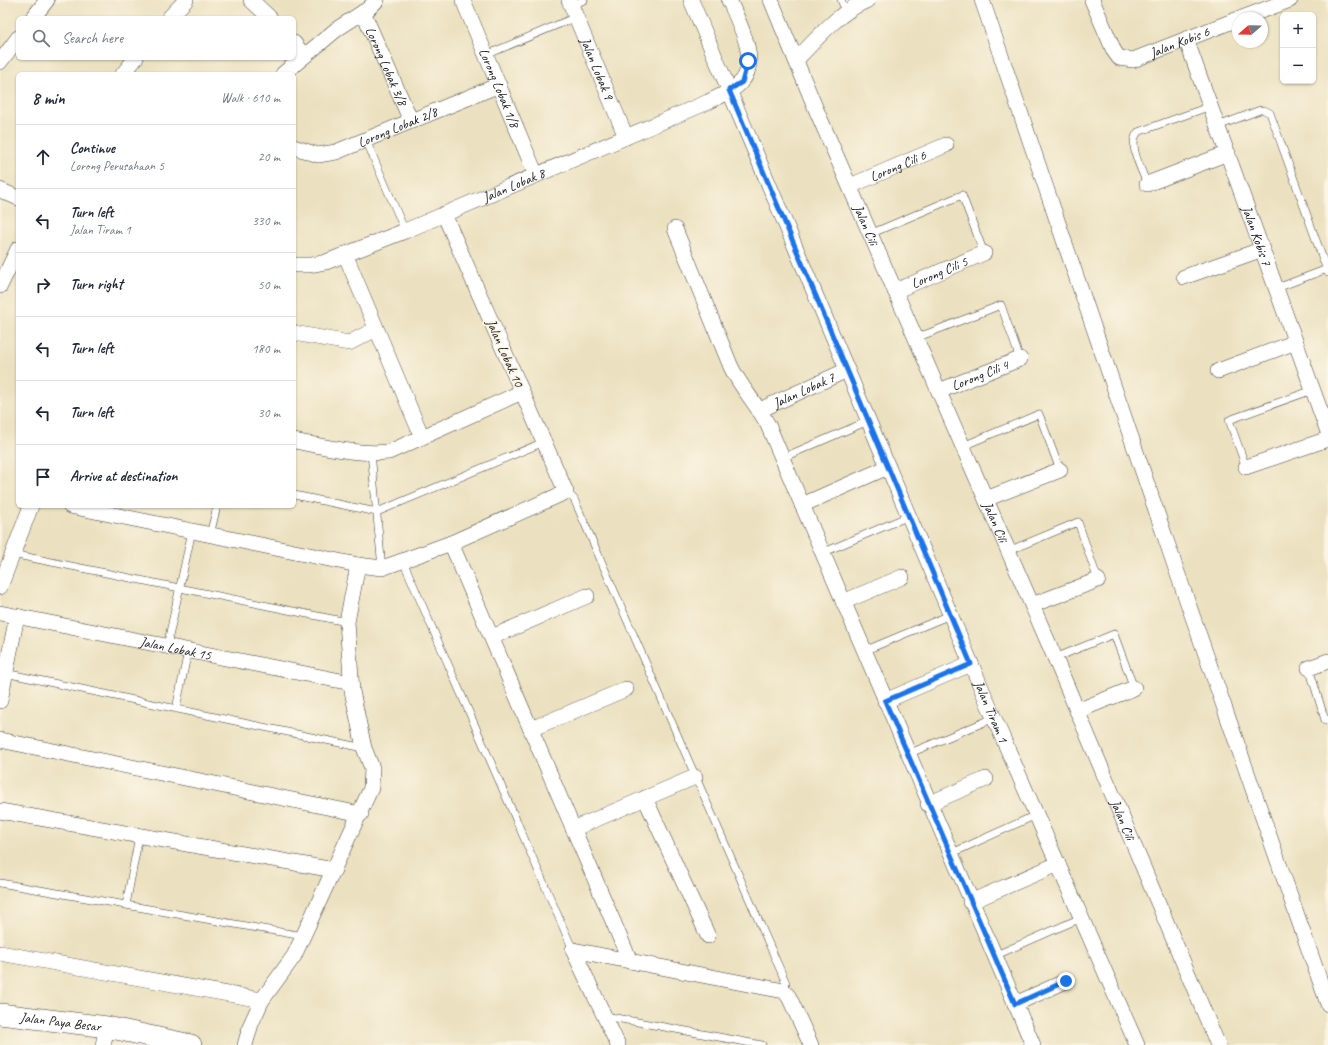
<!DOCTYPE html>
<html lang="en">
<head>
<meta charset="utf-8">
<style>
  body { margin:0; font-family:Caveat,sans-serif; background:#f2f2f3; color:#1f2937 }
  .controls { position:absolute; right:12px; top:12px; display:grid; overflow:hidden; border-radius:6px; box-shadow:0 1px 3px #0004 }
  .controls button { width:36px; height:36px; display:grid; place-items:center; padding:0; border:0; border-bottom:1px solid #e0e1e3; background:#fff; color:#1f2937; font:20px sans-serif }
  .compass { position:absolute; left:1232px; top:12px; width:36px; height:36px; border-radius:50%; background:#fff; box-shadow:0 1px 3px #0004; rotate:250deg }
  .stop { position:absolute; width:12px; height:12px; margin:-9px; border:3px solid #1a73e8; border-radius:50%; background:#fff }
  .stop.end { background:#1a73e8; border-color:#fff; box-shadow:0 1px 4px #0008 }
  .list { margin:0; padding:0; list-style:none }
  h2 { display:flex; justify-content:space-between; align-items:center; height:52px; margin:0; padding:0 16px; font-size:17px }
  h2 small { font-size:13px; font-weight:400; color:#747a83 }
  .list li { display:grid; grid-template-columns:26px 1fr auto; gap:12px; align-items:center; box-sizing:border-box; height:64px; padding:0 16px; border-top:1px solid #e0e1e3 }
  .list b { display:block; font-size:15px; white-space:nowrap }
  .list p { margin:0; font-size:13px; white-space:nowrap; color:#747a83 }
  .list em { font-size:13px; font-style:normal; color:#747a83 }
  .icon { flex:none; width:22px; height:22px; fill:none; stroke:currentColor; stroke-width:2; stroke-linecap:round; stroke-linejoin:round }
  .map { position:relative; flex:none; width:1328px; height:1045px; overflow:hidden }
  .search { position:absolute; background:#fff; box-shadow:0 1px 3px #0004; left:16px; top:16px; width:280px; height:44px; display:flex; align-items:center; gap:10px; box-sizing:border-box; padding:0 14px; border-radius:6px; color:#747a83; font-size:15px }
  .panel { position:absolute; background:#fff; box-shadow:0 1px 3px #0004; left:16px; top:72px; width:280px; height:436px; border-radius:6px }
  .map>svg:first-child { display:block }
</style>
</head>
<body>
<div class="map">
<svg width="1328" height="1045" viewBox="0 0 1328 1045">
  <rect width="100%" height="100%" fill="#fcf5e5"/>
  <filter id="ink" filterUnits="userSpaceOnUse"><feTurbulence type="fractalNoise" baseFrequency=".025" numOctaves="2"/><feDisplacementMap in="SourceGraphic" scale="8" xChannelSelector="R" yChannelSelector="G"/><feConvolveMatrix kernelMatrix="1 2 1 2 8 2 1 2 1" color-interpolation-filters="sRGB"/></filter>
  <filter id="wash" filterUnits="userSpaceOnUse"><feTurbulence type="fractalNoise" baseFrequency=".012" numOctaves="4" result="noise"/><feDisplacementMap in="SourceGraphic" scale="16" xChannelSelector="R" yChannelSelector="G"/><feGaussianBlur stdDeviation="0.9" result="paint"/><feColorMatrix in="noise" values="0 0 0 0 0 0 0 0 0 0 0 0 0 0 0 0 0 1.4 0 .05"/><feComposite in="paint" operator="in"/></filter>
  <g filter="url(#wash)">
    <rect width="100%" height="100%" fill="#ebe1c0"/>
  </g>
  <g filter="url(#ink)">
    <g fill="none" stroke-linecap="round" stroke-linejoin="round">
      <defs>
        <path id="lane" d="M 841,0 L 846,11
          M 572,5 L 584,0
          M 486,55 L 576,17
          M 1218,126 L 1260,110 L 1264,110 L 1270,113 L 1328,273
          M 366,140 L 405,231
          M 1147,184 C 1142,170 1127,145 1138,132 L 1211,106
          M 870,234 L 962,195 L 984,253
          M 1277,288 L 1327,269
          M 916,338 L 1001,305 L 1020,359
          M 963,446 L 1039,414 L 1060,470
          M 371,453 L 382,568
          M 782,458 L 868,421
          M 1246,467 L 1229,420 L 1313,390
          M 566,492 L 574,499 L 786,983 L 784,991
          M 294,495 L 377,512 L 544,442
          M 210,535 L 217,506
          M 1008,551 L 1078,522 L 1098,580
          M 822,553 L 909,516
          M 12,554 L 347,622
          M 403,561 L 573,950
          M 167,646 L 192,531
          M 864,651 L 950,615
          M 1055,658 L 1114,634 L 1134,688
          M 1309,668 L 1325,720 L 1328,719
          M 5,673 L 364,748
          M 176,709 L 188,651
          M 908,754 L 994,718
          M 950,854 L 1036,815
          M 0,883 L 303,936
          M 126,905 L 139,836
          M 994,956 L 1081,918
          M 605,1016 L 762,1045"/>
        <g id="street">
          <path d="M 251,0 L 270,18"/>
          <path id="s1" d="M 463,0 L 536,175"/>
          <path id="s2" d="M 569,0 L 626,137"/>
          <path id="s3" d="M 691,0 L 994,718 L 1137,1045"/>
          <path id="s4" d="M 771,0 L 815,107 L 1055,658 L 1218,1045"/>
          <path d="M 982,0 L 1176,569 L 1328,1004"/>
          <path id="s5" d="M 1092,0 L 1114,51 L 1119,58 L 1133,60 L 1238,19"/>
          <path id="s6" d="M 363,12 L 411,121"/>
          <path d="M 33,18 L 47,0"/>
          <path d="M 169,18 L 186,0"/>
          <path d="M 1242,18 L 1290,0"/>
          <path id="s7" d="M 1186,39 L 1328,432"/>
          <path d="M 294,43 L 304,56"/>
          <path d="M 796,60 C 818,38 838,12 868,0"/>
          <path d="M 0,62 L 18,38"/>
          <path d="M 123,74 L 136,58"/>
          <path d="M 283,74 L 337,29 L 368,9 L 377,0"/>
          <path id="s8" d="M 294,147 L 318,155 L 336,152 L 499,85"/>
          <path d="M 1147,184 L 1228,153"/>
          <path id="s9" d="M 850,186 L 946,145"/>
          <path d="M 0,190 L 18,198"/>
          <path d="M 675,229 L 731,367 C 741,388 757,404 768,425 L 1033,1045"/>
          <path d="M 345,254 L 422,437"/>
          <path id="s10" d="M 294,265 L 310,265 L 326,262 L 405,231 L 708,102 C 718,97 734,91 742,81 C 760,60 738,21 729,0"/>
          <path d="M 1184,277 L 1263,249"/>
          <path d="M 0,286 L 18,249"/>
          <path id="s11" d="M 895,291 L 984,253"/>
          <path d="M 294,333 L 349,343 L 376,329"/>
          <path d="M 1218,371 L 1296,342"/>
          <path id="s12" d="M 939,391 L 1020,359"/>
          <path id="s13" d="M 760,410 L 847,370"/>
          <path d="M 294,441 C 326,447 356,455 389,452 L 522,392"/>
          <path d="M 1246,467 L 1328,439"/>
          <path d="M 986,499 L 1060,470"/>
          <path d="M 802,505 L 888,467"/>
          <path d="M 70,506 L 358,565 L 382,568 L 399,562 L 451,543 L 566,492 L 444,214"/>
          <path d="M 451,543 L 630,961"/>
          <path d="M 0,587 L 31,506"/>
          <path d="M 843,602 L 902,577"/>
          <path d="M 1032,605 L 1098,580"/>
          <path id="s14" d="M 0,613 L 351,683"/>
          <path d="M 492,637 L 587,596"/>
          <path d="M 1309,668 L 1328,661"/>
          <path d="M 0,701 L 17,616"/>
          <path d="M 885,701 L 971,664"/>
          <path d="M 1077,711 L 1134,688"/>
          <path d="M 531,729 L 626,689"/>
          <path d="M 0,740 L 361,814"/>
          <path d="M 645,798 L 708,936"/>
          <path d="M 928,804 L 986,779"/>
          <path d="M 0,811 L 334,870"/>
          <path d="M 573,829 L 695,777"/>
          <path d="M 970,902 L 1058,864"/>
          <path d="M 573,950 L 784,991 L 789,997 L 811,1045"/>
          <path d="M 573,950 L 618,1045"/>
          <path d="M 0,953 L 262,1000"/>
          <path d="M 1015,1004 L 1066,981"/>
          <path d="M 103,1045 L 107,1027"/>
          <path d="M 245,1045 L 251,1024 L 262,1000 L 294,956 L 371,788 L 372,768 L 364,748 L 352,691 L 347,622 L 358,565"/>
        </g>
        <g id="secondary">
          <path id="s15" d="M 0,1014 L 107,1027 L 191,1045"/>
        </g>
      </defs>
      <use href="#lane" stroke="#3b3a35" stroke-width="8"/>
      <use href="#street" stroke="#3b3a35" stroke-width="16"/>
      <use href="#secondary" stroke="#3b3a35" stroke-width="22"/>
      <use href="#lane" stroke="#fff" stroke-width="7"/>
      <use href="#street" stroke="#fff" stroke-width="15"/>
      <use href="#secondary" stroke="#fff" stroke-width="21"/>
    </g>
  </g>
  <g fill="none" stroke-linecap="round" stroke-linejoin="round" filter="url(#ink)">
    <path stroke="#1a73e8" stroke-width="5" d="M 748,61 L 742,82 L 729,90 L 971,664 L 885,701 L 1015,1004 L 1066,981"/>
  </g>
  <g text-anchor="middle" dominant-baseline="central" stroke-width="3.5" stroke-linejoin="round" paint-order="stroke">
    <g font-size="14" fill="#1c1c1c" stroke="#fcf5e5">
      <text stroke="none"><textPath href="#s5" startOffset="128">Jalan Kobis 6</textPath></text>
      <text stroke="none"><textPath href="#s6" startOffset="59">Lorong Lobak 3/8</textPath></text>
      <text stroke="none"><textPath href="#s2" startOffset="74">Jalan Lobak 9</textPath></text>
      <text stroke="none"><textPath href="#s1" startOffset="95">Lorong Lobak 1/8</textPath></text>
      <text stroke="none"><textPath href="#s8" startOffset="110">Lorong Lobak 2/8</textPath></text>
      <text stroke="none"><textPath href="#s9" startOffset="52">Lorong Cili 6</textPath></text>
      <text stroke="none"><textPath href="#s10" startOffset="235">Jalan Lobak 8</textPath></text>
      <text stroke="none"><textPath href="#s4" startOffset="244">Jalan Cili</textPath></text>
      <text stroke="none"><textPath href="#s7" startOffset="209">Jalan Kobis 7</textPath></text>
      <text stroke="none"><textPath href="#s11" startOffset="48">Lorong Cili 5</textPath></text>
      <text transform="translate(505 353) rotate(66)">Jalan Lobak 10</text>
      <text stroke="none"><textPath href="#s12" startOffset="44">Lorong Cili 4</textPath></text>
      <text stroke="none"><textPath href="#s13" startOffset="48">Jalan Lobak 7</textPath></text>
      <text stroke="none"><textPath href="#s4" startOffset="568">Jalan Cili</textPath></text>
      <text stroke="none"><textPath href="#s14" startOffset="179">Jalan Lobak 15</textPath></text>
      <text stroke="none"><textPath href="#s3" startOffset="772">Jalan Tiram 1</textPath></text>
      <text stroke="none"><textPath href="#s4" startOffset="892">Jalan Cili</textPath></text>
      <text stroke="none"><textPath href="#s15" startOffset="61">Jalan Paya Besar</textPath></text>
    </g>
  </g>
</svg>
<div class="controls">
<button>+</button>
<button>−</button>
</div>
<svg class="compass" viewBox="-18 -18 36 36"><path d="M0-13l5 13h-10z" fill="#e53935"/><path d="M0 13l5-13h-10z" fill="#747a83"/></svg>
<div class="stop" style="left:748px;top:61px"></div>
<div class="stop end" style="left:1066px;top:981px"></div>
<div class="search"><svg class="icon" aria-label="search" viewBox="0 0 24 24"><circle cx="10" cy="10" r="6"/><path d="M15 15l6 6"/></svg>Search here</div>
<section class="panel">
<h2>8 min<small>Walk · 610 m</small></h2>
<ul class="list">
<li><svg class="icon" aria-label="ahead" viewBox="0 0 24 24"><path d="M12 20V5M6 11l6-6 6 6"/></svg><div><b>Continue</b><p>Lorong Perusahaan 5</p></div><em>20 m</em></li>
<li><svg class="icon" aria-label="left" viewBox="0 0 24 24"><path d="M17 20v-9H6M10 6l-5 5 5 5"/></svg><div><b>Turn left</b><p>Jalan Tiram 1</p></div><em>330 m</em></li>
<li><svg class="icon" aria-label="right" viewBox="0 0 24 24"><path d="M7 20v-9h11M14 6l5 5-5 5"/></svg><div><b>Turn right</b></div><em>50 m</em></li>
<li><svg class="icon" aria-label="left" viewBox="0 0 24 24"><path d="M17 20v-9H6M10 6l-5 5 5 5"/></svg><div><b>Turn left</b></div><em>180 m</em></li>
<li><svg class="icon" aria-label="left" viewBox="0 0 24 24"><path d="M17 20v-9H6M10 6l-5 5 5 5"/></svg><div><b>Turn left</b></div><em>30 m</em></li>
<li><svg class="icon" aria-label="arrive" viewBox="0 0 24 24"><path d="M6 21V4h12l-3 4 3 4H6"/></svg><div><b>Arrive at destination</b></div></li>
</ul>
</section>
</div>
</body>
</html>
